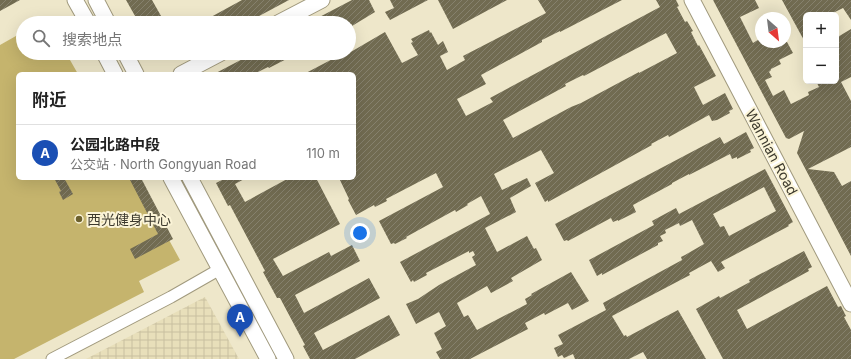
<!DOCTYPE html>
<html lang="zh">
<head>
<meta charset="utf-8">
<style>
  body { margin:0; font-family:Inter,"Noto Sans SC",sans-serif; background:#f2f2f2; color:#222 }
  .controls { position:absolute; right:12px; top:12px; display:grid; overflow:hidden; border-radius:6px; box-shadow:0 4px 16px #0002 }
  .controls button { width:36px; height:36px; display:grid; place-items:center; padding:0; border:0; border-bottom:1px solid #e0e0e0; background:#fff; color:#222; font:20px sans-serif }
  .compass { position:absolute; left:755px; top:12px; width:36px; height:36px; border-radius:50%; background:#fff; box-shadow:0 4px 16px #0002; rotate:152deg }
  .you { position:absolute; left:360px; top:233px; width:14px; height:14px; margin:-10px; border:3px solid #fff; border-radius:50%; background:#1a73e8; box-shadow:0 0 0 6px #1a73e833 }
  .badge { display:grid; place-items:center; width:26px; height:26px; border-radius:50%; background:#db2777; color:#fff; font-size:13px; font-weight:700 }
  .pin { position:absolute; translate:-50% -33px; filter:drop-shadow(0 1px 2px #0008) }
  .pin::after { content:''; position:absolute; top:21px; width:14px; height:12px; background:inherit; clip-path:polygon(0 0,100% 0,50% 100%) }
  .list { margin:0; padding:0; list-style:none }
  h2 { display:flex; justify-content:space-between; align-items:center; height:52px; margin:0; padding:0 16px; font-size:17px }
  h2 small { font-size:13px; font-weight:400; color:#767676 }
  .list li { display:grid; grid-template-columns:26px 1fr auto; gap:12px; align-items:center; box-sizing:border-box; height:56px; padding:0 16px; border-top:1px solid #e0e0e0 }
  .list b { display:block; font-size:15px; white-space:nowrap }
  .list p { margin:0; font-size:13px; white-space:nowrap; color:#767676 }
  .list em { font-size:13px; font-style:normal; color:#767676 }
  .icon { flex:none; width:22px; height:22px; fill:none; stroke:currentColor; stroke-width:2; stroke-linecap:round; stroke-linejoin:round }
  .map { position:relative; flex:none; width:851px; height:359px; overflow:hidden }
  .search { position:absolute; background:#fff; box-shadow:0 4px 16px #0002; left:16px; top:16px; width:340px; height:44px; display:flex; align-items:center; gap:10px; box-sizing:border-box; padding:0 14px; border-radius:22px; color:#767676; font-size:15px }
  .panel { position:absolute; background:#fff; box-shadow:0 4px 16px #0002; left:16px; top:72px; width:340px; height:108px; border-radius:6px }
  .map>svg:first-child { display:block }
</style>
</head>
<body>
<div class="map">
<svg width="851" height="359" viewBox="0 0 851 359">
  <defs>
    <pattern id="industrial-grid" width="8" height="8" patternUnits="userSpaceOnUse"><rect width="8" height="8" fill="#e8dfba"/><path d="M0 4h8M4 0v8" fill="none" stroke="#c8c0a0"/></pattern>
    <pattern id="building-hatch" width="6" height="6" patternUnits="userSpaceOnUse"><rect width="6" height="6" fill="#716b51"/><path d="M-1 1l2-2M0 6l6-6M5 7l2-2" fill="none" stroke="#86816d"/></pattern>
  </defs>
  <rect width="100%" height="100%" fill="#eee7ca"/>
  <path fill="url(#industrial-grid)" d="M 205,297 L 239,359 L 86,359 Z"/>
  <path fill="#c5b46d" d="M 23,32 L 23,53 L 66,53 L 78,74 L 18,74 L 18,178 L 135,178 L 180,260 L 139,281 L 144,292 L 14,359 L 0,359 L 0,45 Z"/>
  <path fill="url(#building-hatch)" fill-rule="evenodd" d="M 0,0 L 20,0 L 0,11 Z
    M 126,0 L 152,0 L 165,23 L 139,23 Z
    M 242,0 L 289,0 L 246,23 L 200,23 Z
    M 352,0 L 369,0 L 375,12 L 352,26 L 352,24 L 349,26 L 349,23 L 308,23 Z
    M 390,0 L 428,0 L 390,20 L 385,12 L 394,8 Z
    M 438,0 L 507,0 L 453,29 Z
    M 538,0 L 622,0 L 560,32 L 560,31 L 542,40 L 542,42 L 481,75 L 486,84 L 457,99 L 466,116 L 493,102 L 490,98 L 660,7 L 656,0 L 676,0 L 679,6 L 677,7 L 685,22 L 687,21 L 693,31 L 691,32 L 698,46 L 699,45 L 716,76 L 694,87 L 703,105 L 725,93 L 733,109 L 729,111 L 730,113 L 717,120 L 712,121 L 709,115 L 669,137 L 668,135 L 651,144 L 652,145 L 548,202 L 548,200 L 545,202 L 535,183 L 554,173 L 541,150 L 494,174 L 502,190 L 527,178 L 531,186 L 510,198 L 516,212 L 485,228 L 497,252 L 527,236 L 534,249 L 536,248 L 542,260 L 511,278 L 513,281 L 491,293 L 487,286 L 457,303 L 464,317 L 468,315 L 477,330 L 527,304 L 525,299 L 532,295 L 531,294 L 571,272 L 589,301 L 572,310 L 568,303 L 545,315 L 544,313 L 525,323 L 528,329 L 470,359 L 440,359 L 436,352 L 442,349 L 434,333 L 446,326 L 439,312 L 416,324 L 406,304 L 418,299 L 439,285 L 476,265 L 472,257 L 475,255 L 473,251 L 469,253 L 469,251 L 426,273 L 427,275 L 414,282 L 413,280 L 411,282 L 400,262 L 490,214 L 481,196 L 467,204 L 468,205 L 456,212 L 455,210 L 406,237 L 407,238 L 395,244 L 394,243 L 391,244 L 379,221 L 443,187 L 436,173 L 386,199 L 387,201 L 375,207 L 374,205 L 356,215 L 348,200 L 349,199 L 339,178 L 354,178 L 354,74 L 304,74 L 344,53 L 349,53 L 385,32 L 402,63 L 418,55 L 411,43 L 413,42 L 411,39 L 429,30 L 430,33 L 431,32 L 438,45 L 443,41 L 448,52 L 440,56 L 447,70 L 465,60 L 463,56 L 546,13 ZM 666,33 L 677,53 L 639,73 L 639,72 L 581,103 L 571,107 L 513,138 L 503,120 L 566,86 L 565,84 L 583,75 L 584,76 Z
    M 713,0 L 755,0 L 759,8 L 740,17 L 753,43 L 761,38 L 761,42 L 787,42 L 793,53 L 779,60 L 781,64 L 771,69 L 771,70 L 769,72 L 772,77 L 765,80 L 773,96 L 784,90 L 791,104 L 809,95 L 808,92 L 819,87 L 816,81 L 836,81 L 836,38 L 851,29 L 851,77 L 841,82 L 851,101 L 851,147 L 808,169 L 834,172 L 842,186 L 851,181 L 851,256 L 797,153 L 804,131 L 789,139 L 786,138 Z
    M 782,0 L 851,0 L 851,20 L 843,8 L 829,15 L 806,15 L 806,44 Z
    M 254,53 L 298,53 L 269,68 L 268,67 L 254,74 L 214,74 Z
    M 746,132 L 754,148 L 750,150 L 751,152 L 737,159 L 737,157 L 732,159 L 730,154 L 689,175 L 689,174 L 672,183 L 672,184 L 633,205 L 636,212 L 618,221 L 618,220 L 613,222 L 611,218 L 568,241 L 567,240 L 564,241 L 555,224 L 720,137 L 724,144 Z
    M 765,169 L 793,222 L 788,225 L 789,226 L 721,262 L 725,268 L 718,272 L 711,261 L 689,273 L 690,275 L 612,316 L 624,336 L 626,335 L 627,337 L 678,310 L 706,359 L 647,359 L 643,352 L 629,359 L 575,359 L 573,354 L 564,358 L 562,355 L 558,357 L 554,348 L 563,344 L 558,335 L 606,310 L 603,303 L 682,260 L 681,257 L 685,255 L 704,244 L 692,220 L 680,226 L 679,223 L 665,230 L 666,233 L 660,236 L 663,241 L 658,243 L 658,245 L 602,275 L 602,273 L 597,276 L 589,260 L 654,225 L 652,221 L 676,208 L 679,214 ZM 764,187 L 776,211 L 729,236 L 724,226 L 720,227 L 713,214 Z
    M 54,178 L 64,178 L 73,194 L 63,200 L 59,192 L 61,191 Z
    M 129,178 L 141,178 L 173,239 L 135,259 L 130,249 L 158,234 Z
    M 226,178 L 246,178 L 235,184 L 245,202 L 289,178 L 316,178 L 340,224 L 273,259 L 283,276 L 329,252 L 331,256 L 352,245 L 360,261 L 295,295 L 304,313 L 369,278 L 380,298 L 314,333 L 323,350 L 389,315 L 400,335 L 355,359 L 310,359 L 303,346 L 305,345 L 280,298 L 277,298 L 263,272 L 265,271 L 230,205 L 228,206 L 216,183 Z
    M 804,251 L 812,267 L 808,269 L 809,271 L 737,310 L 747,329 L 827,286 L 838,307 L 841,306 L 846,316 L 844,317 L 851,330 L 851,359 L 723,359 L 696,309 L 719,296 L 720,298 L 750,282 L 749,280 Z"/>
  <g fill="none" stroke-linecap="round" stroke-linejoin="round">
    <defs>
      <path id="street" d="M 52,359 L 171,297 L 220,269"/>
      <path id="secondary" d="M 75,0 L 88,23
        M 96,0 L 108,23
        M 692,0 L 851,304
        M 278,23 L 322,0
        M 104,53 L 115,74
        M 125,53 L 136,74
        M 181,74 L 221,53
        M 171,178 L 268,359
        M 190,178 L 286,359"/>
    </defs>
    <use href="#street" stroke="#a19a7e" stroke-width="13"/>
    <use href="#secondary" stroke="#a19a7e" stroke-width="17"/>
    <use href="#street" stroke="#fff" stroke-width="11"/>
    <use href="#secondary" stroke="#fff" stroke-width="15"/>
  </g>
  <circle fill="#6d612e" stroke="#fbf4d7" stroke-width="1.5" cx="79" cy="219" r="4"/>
  <g text-anchor="middle" dominant-baseline="central" stroke-width="4" stroke-linejoin="round" paint-order="stroke">
    <g font-size="14" fill="#3d3a2e" stroke="#fbf4d7">
      <text transform="translate(772 152) rotate(62)">Wannian Road</text>
    </g>
    <g font-size="14" fill="#3d3a2e" stroke="#fbf4d7" text-anchor="start">
      <text x="87" y="219">西光健身中心</text>
    </g>
  </g>
</svg>
<div class="controls">
<button>+</button>
<button>−</button>
</div>
<svg class="compass" viewBox="-18 -18 36 36"><path d="M0-13l5 13h-10z" fill="#e53935"/><path d="M0 13l5-13h-10z" fill="#767676"/></svg>
<div class="you"></div>
<div class="pin badge" style="left:240px;top:337px;background:#1a4fb4">A</div>
<div class="search"><svg class="icon" aria-label="search" viewBox="0 0 24 24"><circle cx="10" cy="10" r="6"/><path d="M15 15l6 6"/></svg>搜索地点</div>
<section class="panel">
<h2>附近<small></small></h2>
<ul class="list">
<li><span class="badge" style="background:#1a4fb4">A</span><div><b>公园北路中段</b><p>公交站 · North Gongyuan Road</p></div><em>110 m</em></li>
</ul>
</section>
</div>
</body>
</html>
